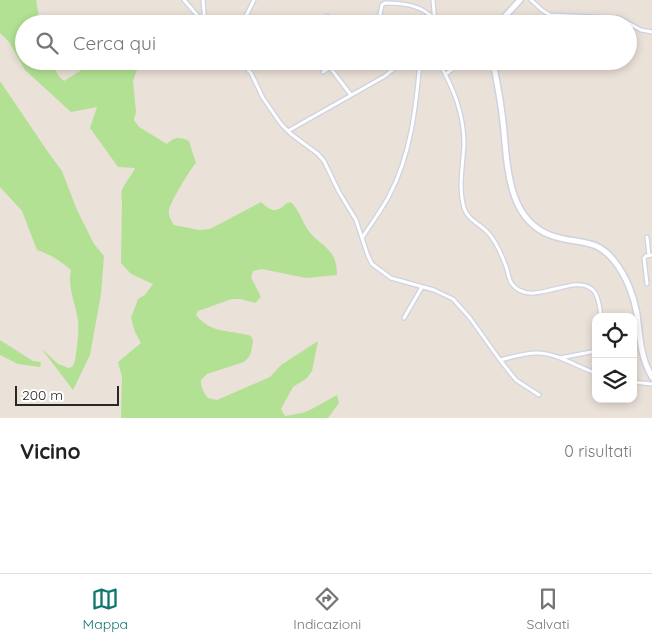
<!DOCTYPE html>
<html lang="it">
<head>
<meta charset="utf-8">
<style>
  body { margin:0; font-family:Quicksand,sans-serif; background:#f6f6f6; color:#222 }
  .controls { position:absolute; right:15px; bottom:15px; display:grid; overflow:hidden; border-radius:10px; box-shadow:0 2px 8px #0003 }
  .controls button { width:45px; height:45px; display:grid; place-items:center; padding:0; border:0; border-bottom:1px solid #e0e0e0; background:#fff; color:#222; font:25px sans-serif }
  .scale { position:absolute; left:15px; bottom:12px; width:104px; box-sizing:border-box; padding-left:5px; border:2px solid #272727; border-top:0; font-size:14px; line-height:18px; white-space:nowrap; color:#272727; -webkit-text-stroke:4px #fff; paint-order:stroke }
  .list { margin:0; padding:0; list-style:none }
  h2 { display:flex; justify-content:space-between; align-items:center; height:65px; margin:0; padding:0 20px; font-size:21px }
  h2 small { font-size:16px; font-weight:400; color:#767676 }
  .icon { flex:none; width:28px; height:28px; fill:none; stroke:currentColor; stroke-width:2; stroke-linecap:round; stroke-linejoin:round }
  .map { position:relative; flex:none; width:652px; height:418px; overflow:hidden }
  .search { position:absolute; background:#fff; box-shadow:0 2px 8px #0003; left:15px; right:15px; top:15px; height:55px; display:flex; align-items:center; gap:12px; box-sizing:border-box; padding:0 18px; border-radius:28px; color:#767676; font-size:19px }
  .sheet { height:155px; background:#fff }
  nav { display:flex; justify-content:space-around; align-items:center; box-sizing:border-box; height:70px; border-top:1px solid #e0e0e0; background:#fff; font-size:14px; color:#767676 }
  nav a { display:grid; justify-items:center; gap:2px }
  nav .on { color:#0f766e }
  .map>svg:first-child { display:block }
</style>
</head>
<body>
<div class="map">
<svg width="652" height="418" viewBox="0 0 652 418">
  <rect width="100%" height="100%" fill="#eae1d8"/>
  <path fill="#b3e194" d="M 0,0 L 36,0 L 40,24 L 24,24 L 24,61 L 51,61 L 58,75 L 64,81 L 80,71 L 86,61 L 140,61 L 133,81 L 136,112 L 134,120 L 139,127 L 167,144 C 175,136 180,137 189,141 L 196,163 C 190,169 170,203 169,210 C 168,216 171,220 174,225 L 199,230 L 210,229 L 261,202 C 271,212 277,213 287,203 L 291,202 C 299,210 302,221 308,230 C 321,248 337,247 337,275 L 306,278 L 262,269 L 253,271 L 251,277 L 261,297 L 255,303 L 241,299 L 232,299 L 198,311 L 196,315 C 210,333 228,330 248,335 L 251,336 L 253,341 L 251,352 L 249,357 L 244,362 L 207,374 L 201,380 C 201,387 203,392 208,398 L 217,400 L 270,377 L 281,365 L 318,341 L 312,371 L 307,378 L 293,387 L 281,409 L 285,416 L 302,413 L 310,410 L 337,395 L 339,403 L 328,418 L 121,418 L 122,377 L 118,362 L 141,343 L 135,332 L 131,318 L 138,299 L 145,295 L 153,284 L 131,274 L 121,263 L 122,201 C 118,187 130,180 135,168 L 118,167 L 90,128 L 97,107 L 71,112 L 25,70 L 9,42 L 0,33 Z
    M 0,81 L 48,152 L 62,171 L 77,210 L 94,244 L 104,256 L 101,294 L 90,355 L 73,390 L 41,348 L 58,364 L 69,368 L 73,366 L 75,360 C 77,348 79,332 78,321 C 76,303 67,288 71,270 C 60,261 50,254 37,250 L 22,211 L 0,187 Z
    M 0,340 L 33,361 L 41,362 L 40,367 L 18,364 L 0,355 Z"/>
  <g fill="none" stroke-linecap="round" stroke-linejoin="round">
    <defs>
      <path id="street" d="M 184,0 L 205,24
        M 203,0 L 205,24
        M 433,0 L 435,24
        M 531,0 L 542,10 L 550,15 L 619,18 L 641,30 L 652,32
        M 327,16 L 332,24
        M 242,24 L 254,0
        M 378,24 L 382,5 L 385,3 C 404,3 422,5 435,20
        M 240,61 L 251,73 L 263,98 L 281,124 L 291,134 L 318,154 L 324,161 L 339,192 L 356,220 L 368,256 L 372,264 L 391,278 L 434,290 L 453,299 L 470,318 L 500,360 C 513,357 526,352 539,353 C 559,354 577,367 596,373
        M 325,61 L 351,95
        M 438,61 C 453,87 464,113 464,144 C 463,165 458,187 464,208 C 468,221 483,225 490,235 C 498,245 503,258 507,269 C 508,274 509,280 512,284 C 532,310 575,270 594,291 C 599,297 600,309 601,317
        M 323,72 L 330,67
        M 446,74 L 463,61
        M 288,131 L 385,76 L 403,61
        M 647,237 L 649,255
        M 362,238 C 371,224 381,211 389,196 C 411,155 416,107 420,61
        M 647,284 L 644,258 L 646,256 L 652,255
        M 404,318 L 422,287
        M 560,358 L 596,351
        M 500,360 L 516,380 L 539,395
        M 633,382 L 652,384"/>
      <path id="secondary" d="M 498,24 L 520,0
        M 493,61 C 496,79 500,96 502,114 C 508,155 503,217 550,235 C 575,245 596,236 615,262 C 626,276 634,296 637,314 C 640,336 640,357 652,377"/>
    </defs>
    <use href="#street" stroke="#ced2e1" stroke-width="5.5"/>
    <use href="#secondary" stroke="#ced2e1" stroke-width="8"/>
    <use href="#street" stroke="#fff" stroke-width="3"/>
    <use href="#secondary" stroke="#fff" stroke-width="5"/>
  </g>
</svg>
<div class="controls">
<button><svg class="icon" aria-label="locate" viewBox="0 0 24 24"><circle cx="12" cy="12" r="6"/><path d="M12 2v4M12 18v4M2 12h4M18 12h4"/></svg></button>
<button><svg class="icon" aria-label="layers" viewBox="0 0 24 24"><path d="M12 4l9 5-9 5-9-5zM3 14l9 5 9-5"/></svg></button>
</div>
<div class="scale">200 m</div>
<div class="search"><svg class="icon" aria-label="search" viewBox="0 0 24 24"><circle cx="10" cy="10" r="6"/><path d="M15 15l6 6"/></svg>Cerca qui</div>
</div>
<section class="sheet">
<h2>Vicino<small>0 risultati</small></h2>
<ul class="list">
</ul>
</section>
<nav>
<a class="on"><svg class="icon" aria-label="map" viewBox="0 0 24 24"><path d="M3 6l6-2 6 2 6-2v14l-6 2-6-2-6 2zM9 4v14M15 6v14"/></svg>Mappa</a>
<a><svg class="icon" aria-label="directions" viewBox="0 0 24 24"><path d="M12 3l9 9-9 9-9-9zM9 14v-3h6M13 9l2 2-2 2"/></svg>Indicazioni</a>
<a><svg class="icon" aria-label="saved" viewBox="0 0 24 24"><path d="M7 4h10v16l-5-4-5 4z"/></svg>Salvati</a>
</nav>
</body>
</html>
